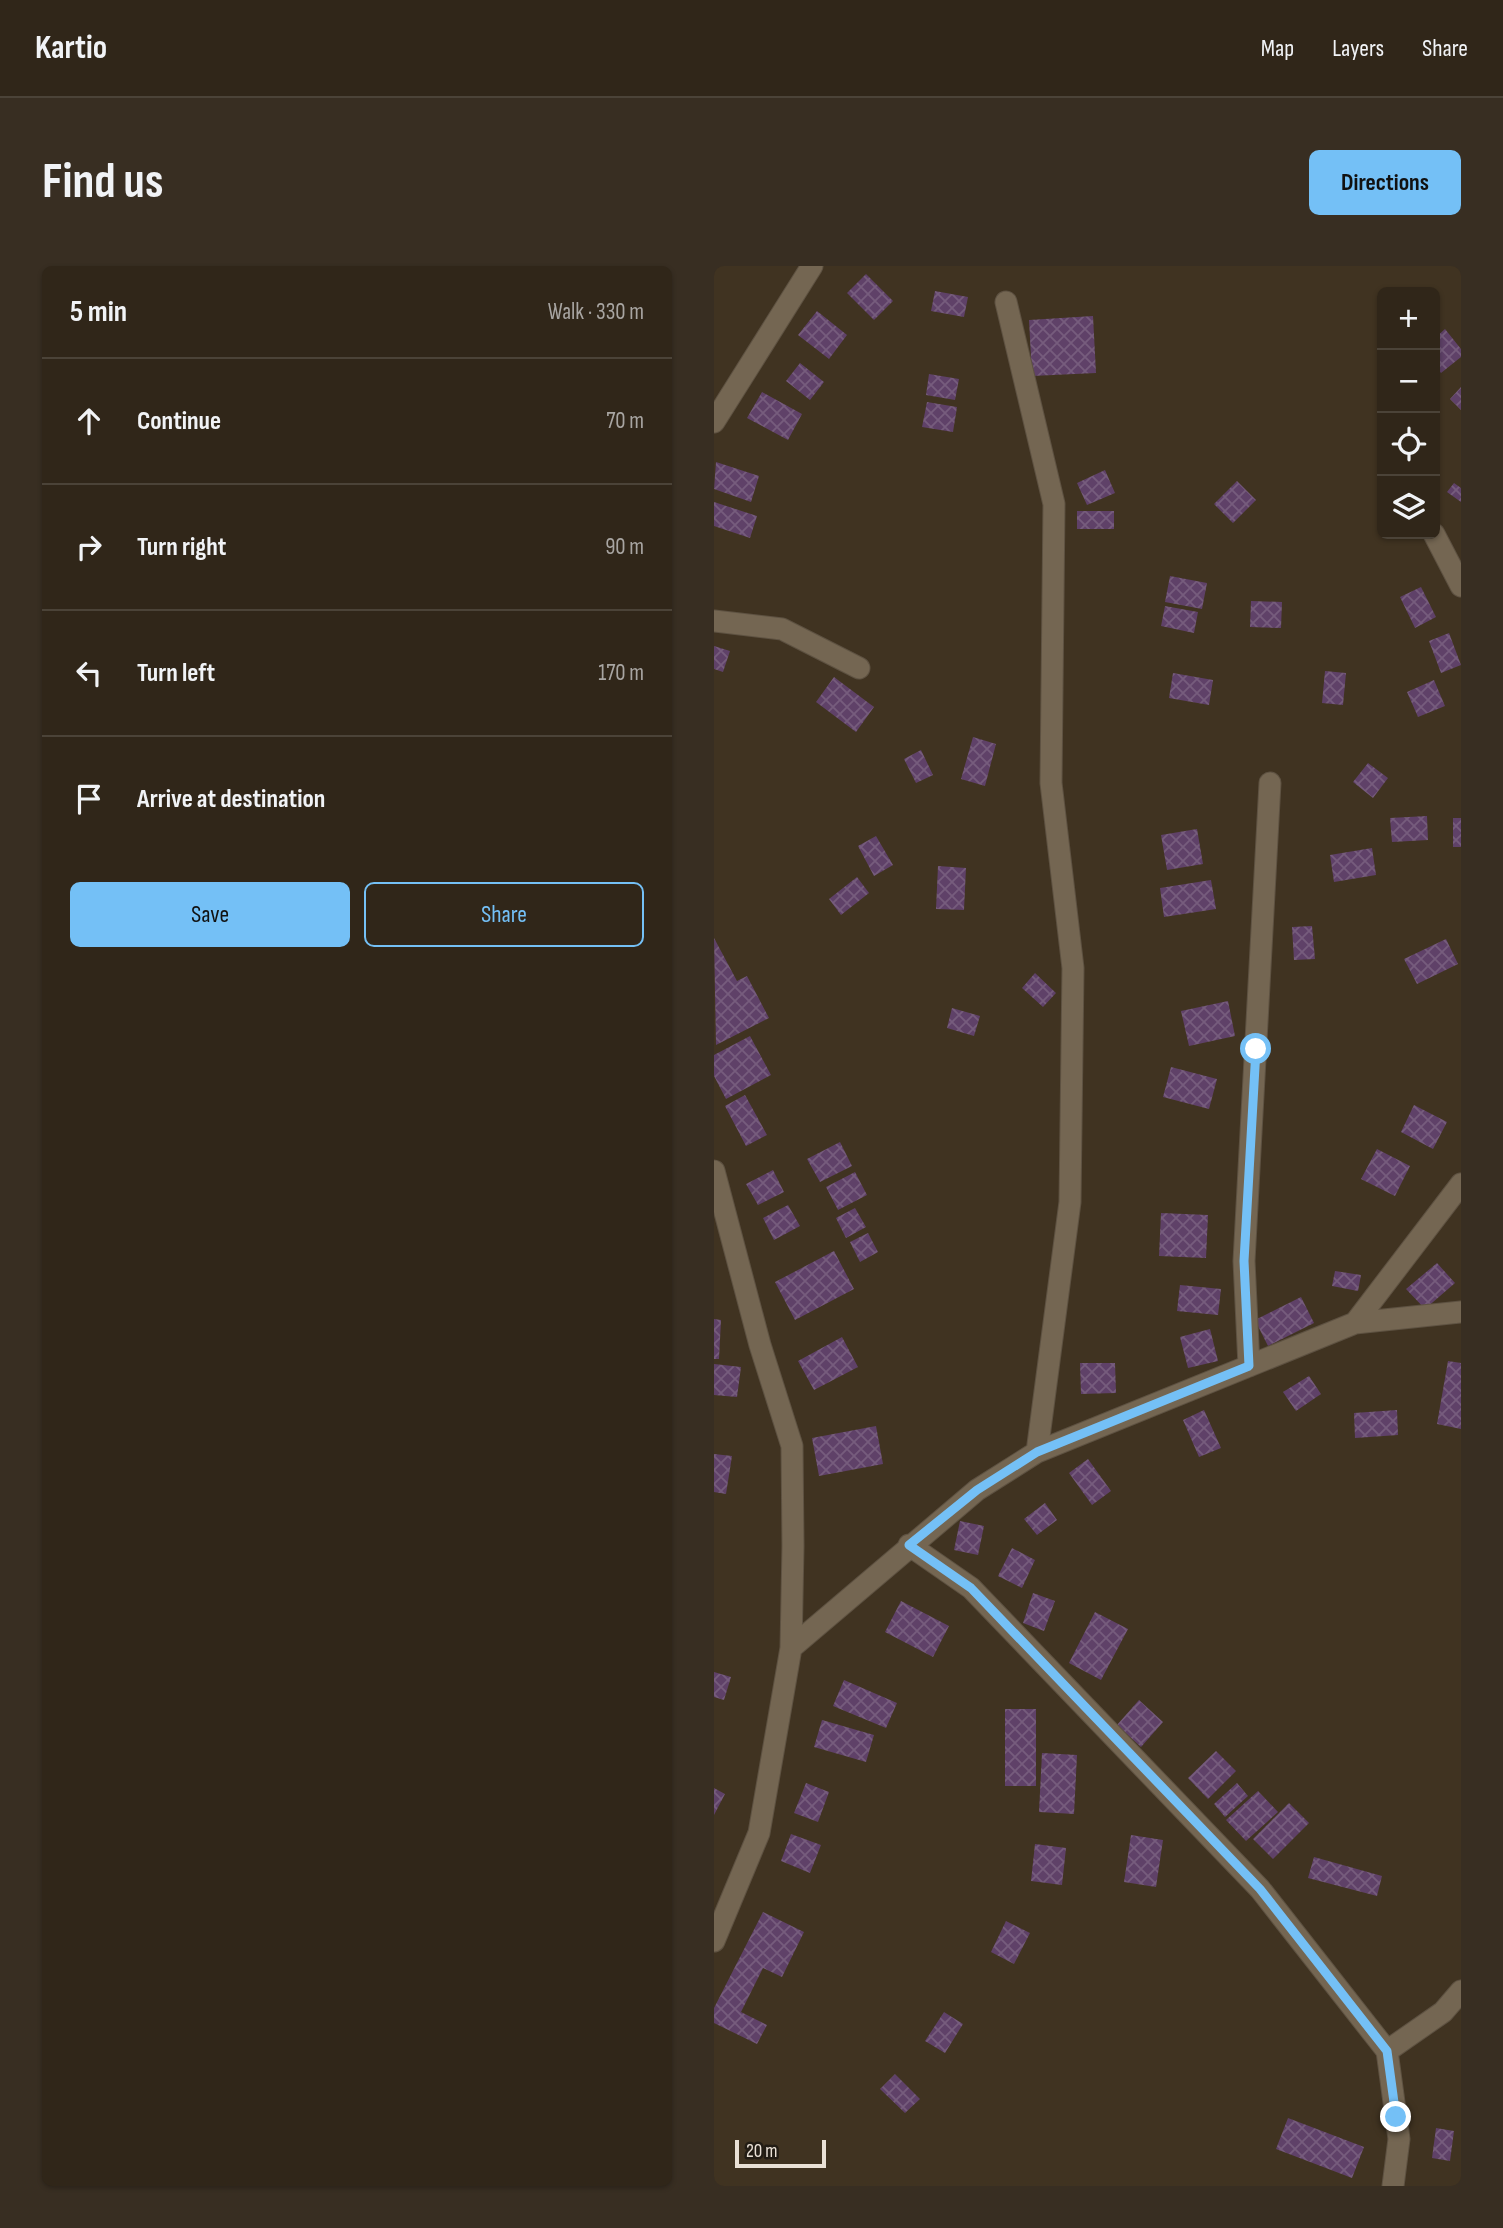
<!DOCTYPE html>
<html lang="en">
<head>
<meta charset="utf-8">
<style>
  body { margin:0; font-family:"Sofia Sans Condensed",sans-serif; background:#382e22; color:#f1f3f6 }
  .controls { position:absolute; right:21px; top:21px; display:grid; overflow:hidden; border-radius:10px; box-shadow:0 2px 5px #0004 }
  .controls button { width:63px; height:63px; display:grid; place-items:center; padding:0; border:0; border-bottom:2px solid #4b4338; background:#302619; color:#f1f3f6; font:35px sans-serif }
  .scale { position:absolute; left:21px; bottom:18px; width:91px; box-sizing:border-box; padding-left:7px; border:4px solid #eae1d6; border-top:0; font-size:19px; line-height:24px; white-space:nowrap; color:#eae1d6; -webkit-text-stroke:5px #221c14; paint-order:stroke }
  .stop { position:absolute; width:21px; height:21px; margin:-16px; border:5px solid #74c0f6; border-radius:50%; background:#fff }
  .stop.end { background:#74c0f6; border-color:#fff; box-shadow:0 2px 7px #0008 }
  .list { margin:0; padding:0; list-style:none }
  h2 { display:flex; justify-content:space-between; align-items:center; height:91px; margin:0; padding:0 28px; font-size:30px }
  h2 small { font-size:23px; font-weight:400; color:#a8a5a2 }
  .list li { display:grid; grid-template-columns:46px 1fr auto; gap:21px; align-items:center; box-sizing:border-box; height:126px; padding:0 28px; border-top:2px solid #4b4338 }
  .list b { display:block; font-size:26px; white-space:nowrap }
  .list em { font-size:23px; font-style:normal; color:#a8a5a2 }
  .actions { display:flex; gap:14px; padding:21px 28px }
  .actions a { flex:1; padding:16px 0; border:2px solid #74c0f6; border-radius:10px; text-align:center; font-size:24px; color:#74c0f6 }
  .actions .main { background:#74c0f6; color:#111 }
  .icon { flex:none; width:38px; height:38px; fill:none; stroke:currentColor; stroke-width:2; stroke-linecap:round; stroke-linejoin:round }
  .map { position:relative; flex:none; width:747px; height:1920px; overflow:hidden; border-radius:10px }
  header { display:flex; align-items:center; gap:42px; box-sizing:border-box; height:98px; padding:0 35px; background:#302619; border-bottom:2px solid #4b4338 }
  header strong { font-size:33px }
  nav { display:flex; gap:38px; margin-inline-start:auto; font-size:24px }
  .intro { display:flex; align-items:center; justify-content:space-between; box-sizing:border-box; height:168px; padding:0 42px }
  h1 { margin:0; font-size:49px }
  .button { padding:18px 32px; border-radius:10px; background:#74c0f6; color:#111; font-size:24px; font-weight:700 }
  main { display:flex; gap:42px; padding:0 42px }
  aside { flex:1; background:#302619; border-radius:10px; box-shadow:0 2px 5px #0004 }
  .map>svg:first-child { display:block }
</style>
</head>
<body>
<header>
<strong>Kartio</strong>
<nav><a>Map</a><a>Layers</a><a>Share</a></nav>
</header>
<div class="intro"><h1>Find us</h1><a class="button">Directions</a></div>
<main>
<aside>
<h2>5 min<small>Walk · 330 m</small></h2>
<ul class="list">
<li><svg class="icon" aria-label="ahead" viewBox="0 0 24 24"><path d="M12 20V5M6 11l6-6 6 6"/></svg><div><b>Continue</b></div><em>70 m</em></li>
<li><svg class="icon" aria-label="right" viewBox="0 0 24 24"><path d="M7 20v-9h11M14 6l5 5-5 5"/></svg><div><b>Turn right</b></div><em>90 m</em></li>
<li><svg class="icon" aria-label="left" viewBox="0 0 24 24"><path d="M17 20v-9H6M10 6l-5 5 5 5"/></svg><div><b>Turn left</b></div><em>170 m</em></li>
<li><svg class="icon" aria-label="arrive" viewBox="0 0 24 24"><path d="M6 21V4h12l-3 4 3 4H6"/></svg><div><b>Arrive at destination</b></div></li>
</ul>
<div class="actions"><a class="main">Save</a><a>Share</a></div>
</aside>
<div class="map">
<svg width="747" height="1920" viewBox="0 0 747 1920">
  <defs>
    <pattern id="building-cross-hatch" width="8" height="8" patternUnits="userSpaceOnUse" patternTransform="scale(1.75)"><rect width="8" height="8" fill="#5f4168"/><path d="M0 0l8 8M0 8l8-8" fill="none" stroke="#765c7d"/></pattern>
  </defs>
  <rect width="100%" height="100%" fill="#403321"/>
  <path fill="url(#building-cross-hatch)" d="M 152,8 L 179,35 L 160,54 L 133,27 Z
    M 221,25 L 254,31 L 250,51 L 217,45 Z
    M 103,45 L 133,69 L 115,93 L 84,69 Z
    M 379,50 L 382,107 L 318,110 L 315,54 Z
    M 731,63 L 747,83 L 747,91 L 727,107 L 721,100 L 721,72 Z
    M 86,97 L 110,116 L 96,134 L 72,115 Z
    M 215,108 L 245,113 L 241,134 L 212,129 Z
    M 747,121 L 747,144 L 736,133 Z
    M 48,126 L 88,148 L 74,174 L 33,152 Z
    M 213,136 L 243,141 L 239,166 L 208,161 Z
    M 2,196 L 45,210 L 37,236 L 0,223 Z
    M 391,204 L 401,227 L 373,239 L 363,217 Z
    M 523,215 L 542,234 L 519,257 L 500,238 Z
    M 740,217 L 747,222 L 747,236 L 733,226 Z
    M 0,236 L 43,250 L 36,272 L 0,260 Z
    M 363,245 L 400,245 L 400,263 L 363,263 Z
    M 456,310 L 493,317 L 488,343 L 451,336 Z
    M 707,321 L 722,351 L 701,362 L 686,331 Z
    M 537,335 L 568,336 L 567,362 L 536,361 Z
    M 451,340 L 484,346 L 480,367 L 447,360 Z
    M 735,367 L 747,399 L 727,407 L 715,375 Z
    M 0,380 L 16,385 L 9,406 L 0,403 Z
    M 611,405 L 632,407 L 629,439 L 608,437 Z
    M 459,407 L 499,414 L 495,439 L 455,432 Z
    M 120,411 L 160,441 L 142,466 L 102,436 Z
    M 720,414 L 731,440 L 704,451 L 693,426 Z
    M 259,471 L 282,478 L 271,520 L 247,513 Z
    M 207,484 L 219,509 L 202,517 L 190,493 Z
    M 654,497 L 674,512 L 659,532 L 639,516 Z
    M 713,550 L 714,574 L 678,576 L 676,552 Z
    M 739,552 L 747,552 L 747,581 L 739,581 Z
    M 483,563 L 489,598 L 453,604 L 447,569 Z
    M 162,570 L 179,599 L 160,610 L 144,580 Z
    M 658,582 L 662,609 L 620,616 L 616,589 Z
    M 224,600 L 252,602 L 250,644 L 222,643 Z
    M 143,611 L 155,627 L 127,649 L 115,633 Z
    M 497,614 L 502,643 L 450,651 L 446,622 Z
    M 598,660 L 601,693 L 580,694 L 578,661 Z
    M 0,672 L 23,715 L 33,710 L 55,752 L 2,779 Z
    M 732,673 L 744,698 L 703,718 L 690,693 Z
    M 321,707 L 342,727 L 329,741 L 308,722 Z
    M 514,735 L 521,770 L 475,780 L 467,745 Z
    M 238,742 L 266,750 L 260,770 L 233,762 Z
    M 36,770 L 57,809 L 12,833 L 0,810 L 0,789 Z
    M 457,801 L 503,813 L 495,843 L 449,831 Z
    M 31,829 L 53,869 L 32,880 L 11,840 Z
    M 700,839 L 733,856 L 719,883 L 687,866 Z
    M 126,876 L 138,900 L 106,916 L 93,893 Z
    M 663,883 L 696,900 L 681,930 L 647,913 Z
    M 59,904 L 70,926 L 44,939 L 32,918 Z
    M 141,906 L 153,929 L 124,944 L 112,921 Z
    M 74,939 L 86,960 L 60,974 L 49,952 Z
    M 141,942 L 152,961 L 132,972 L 122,952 Z
    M 447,947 L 494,949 L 492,992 L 445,990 Z
    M 154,967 L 164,986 L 146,996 L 136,976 Z
    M 120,985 L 140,1023 L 81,1054 L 61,1016 Z
    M 723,997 L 741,1017 L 711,1043 L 692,1023 Z
    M 621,1005 L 647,1009 L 644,1025 L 618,1020 Z
    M 466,1019 L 507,1023 L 504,1049 L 463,1045 Z
    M 587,1031 L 600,1057 L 554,1080 L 541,1054 Z
    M 0,1053 L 7,1054 L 5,1093 L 0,1093 Z
    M 496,1063 L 504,1095 L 474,1102 L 466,1071 Z
    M 128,1071 L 144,1101 L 100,1124 L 84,1095 Z
    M 734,1095 L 747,1097 L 747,1163 L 723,1158 Z
    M 366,1097 L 401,1097 L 402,1127 L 367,1128 Z
    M 0,1098 L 27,1101 L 23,1131 L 0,1129 Z
    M 595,1110 L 607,1128 L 582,1145 L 569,1126 Z
    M 490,1144 L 507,1182 L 485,1191 L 469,1154 Z
    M 683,1144 L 684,1169 L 641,1172 L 640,1147 Z
    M 162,1160 L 169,1198 L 105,1210 L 98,1172 Z
    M 0,1188 L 18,1190 L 12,1228 L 0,1226 Z
    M 374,1193 L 397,1225 L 378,1239 L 355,1207 Z
    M 331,1237 L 343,1254 L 323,1269 L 310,1253 Z
    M 246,1255 L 270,1260 L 264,1289 L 240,1284 Z
    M 298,1282 L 321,1294 L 308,1322 L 284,1310 Z
    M 319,1327 L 341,1335 L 330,1365 L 309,1357 Z
    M 187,1335 L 235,1360 L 219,1391 L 171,1366 Z
    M 381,1346 L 414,1363 L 387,1414 L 355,1397 Z
    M 0,1406 L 17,1411 L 10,1434 L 0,1431 Z
    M 130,1414 L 183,1437 L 172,1462 L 119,1440 Z
    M 425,1434 L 449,1456 L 427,1481 L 403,1459 Z
    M 291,1443 L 322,1443 L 322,1520 L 291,1520 Z
    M 108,1454 L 160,1469 L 152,1496 L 100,1481 Z
    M 502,1485 L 522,1505 L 494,1533 L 474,1512 Z
    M 328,1487 L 363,1489 L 360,1548 L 325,1546 Z
    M 92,1517 L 115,1526 L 104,1556 L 80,1547 Z
    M 523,1517 L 534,1530 L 511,1551 L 500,1538 Z
    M 0,1522 L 11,1528 L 0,1549 Z
    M 544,1525 L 564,1546 L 532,1575 L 512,1554 Z
    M 575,1537 L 595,1557 L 559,1593 L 539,1573 Z
    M 77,1568 L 107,1579 L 96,1607 L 67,1595 Z
    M 417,1569 L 449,1574 L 442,1621 L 410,1616 Z
    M 321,1578 L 352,1582 L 348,1619 L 317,1615 Z
    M 600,1591 L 668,1610 L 663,1630 L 594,1612 Z
    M 49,1646 L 90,1666 L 68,1711 L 49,1702 L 27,1746 L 53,1759 L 43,1778 L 0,1757 L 0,1742 Z
    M 292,1655 L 316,1667 L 300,1698 L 277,1686 Z
    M 230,1746 L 249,1758 L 231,1787 L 211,1775 Z
    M 181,1808 L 206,1833 L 191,1847 L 166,1823 Z
    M 574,1852 L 650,1881 L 638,1912 L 562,1883 Z
    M 722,1862 L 740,1865 L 736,1895 L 718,1892 Z"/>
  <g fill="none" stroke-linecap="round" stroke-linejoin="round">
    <defs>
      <path id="minor" d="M 292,36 L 340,238 L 337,517 L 359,702 L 356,936 L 323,1186
        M 0,156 L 98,0
        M 720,268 L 747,320
        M 0,355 L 68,363 L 145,402
        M 0,905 L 46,1079 L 78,1180 L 79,1280 L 77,1382 L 45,1567 L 0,1675
        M 641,1057 L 747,918
        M 535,1100 L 530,995 L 556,517
        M 195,1279 L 257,1322 L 546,1623 L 673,1785 L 685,1873 L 679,1920
        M 77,1382 L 263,1224 L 323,1186 L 641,1057 L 747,1046
        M 673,1785 L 729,1746 L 747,1725"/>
    </defs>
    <use href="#minor" stroke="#5e5242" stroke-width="23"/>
    <use href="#minor" stroke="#746652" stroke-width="21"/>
  </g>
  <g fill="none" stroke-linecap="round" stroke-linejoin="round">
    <path stroke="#74c0f6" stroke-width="9" d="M 542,783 L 530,995 L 535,1100 L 323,1186 L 263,1224 L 195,1279 L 257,1322 L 546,1623 L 673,1785 L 682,1851"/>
  </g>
</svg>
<div class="controls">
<button>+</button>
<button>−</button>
<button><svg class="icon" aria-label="locate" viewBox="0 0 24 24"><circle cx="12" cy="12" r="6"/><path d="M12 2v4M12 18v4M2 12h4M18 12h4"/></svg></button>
<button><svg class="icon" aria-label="layers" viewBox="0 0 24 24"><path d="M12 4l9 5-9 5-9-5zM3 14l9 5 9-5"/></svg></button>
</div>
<div class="scale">20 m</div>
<div class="stop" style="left:542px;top:783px"></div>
<div class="stop end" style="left:682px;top:1851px"></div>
</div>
</main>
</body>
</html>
